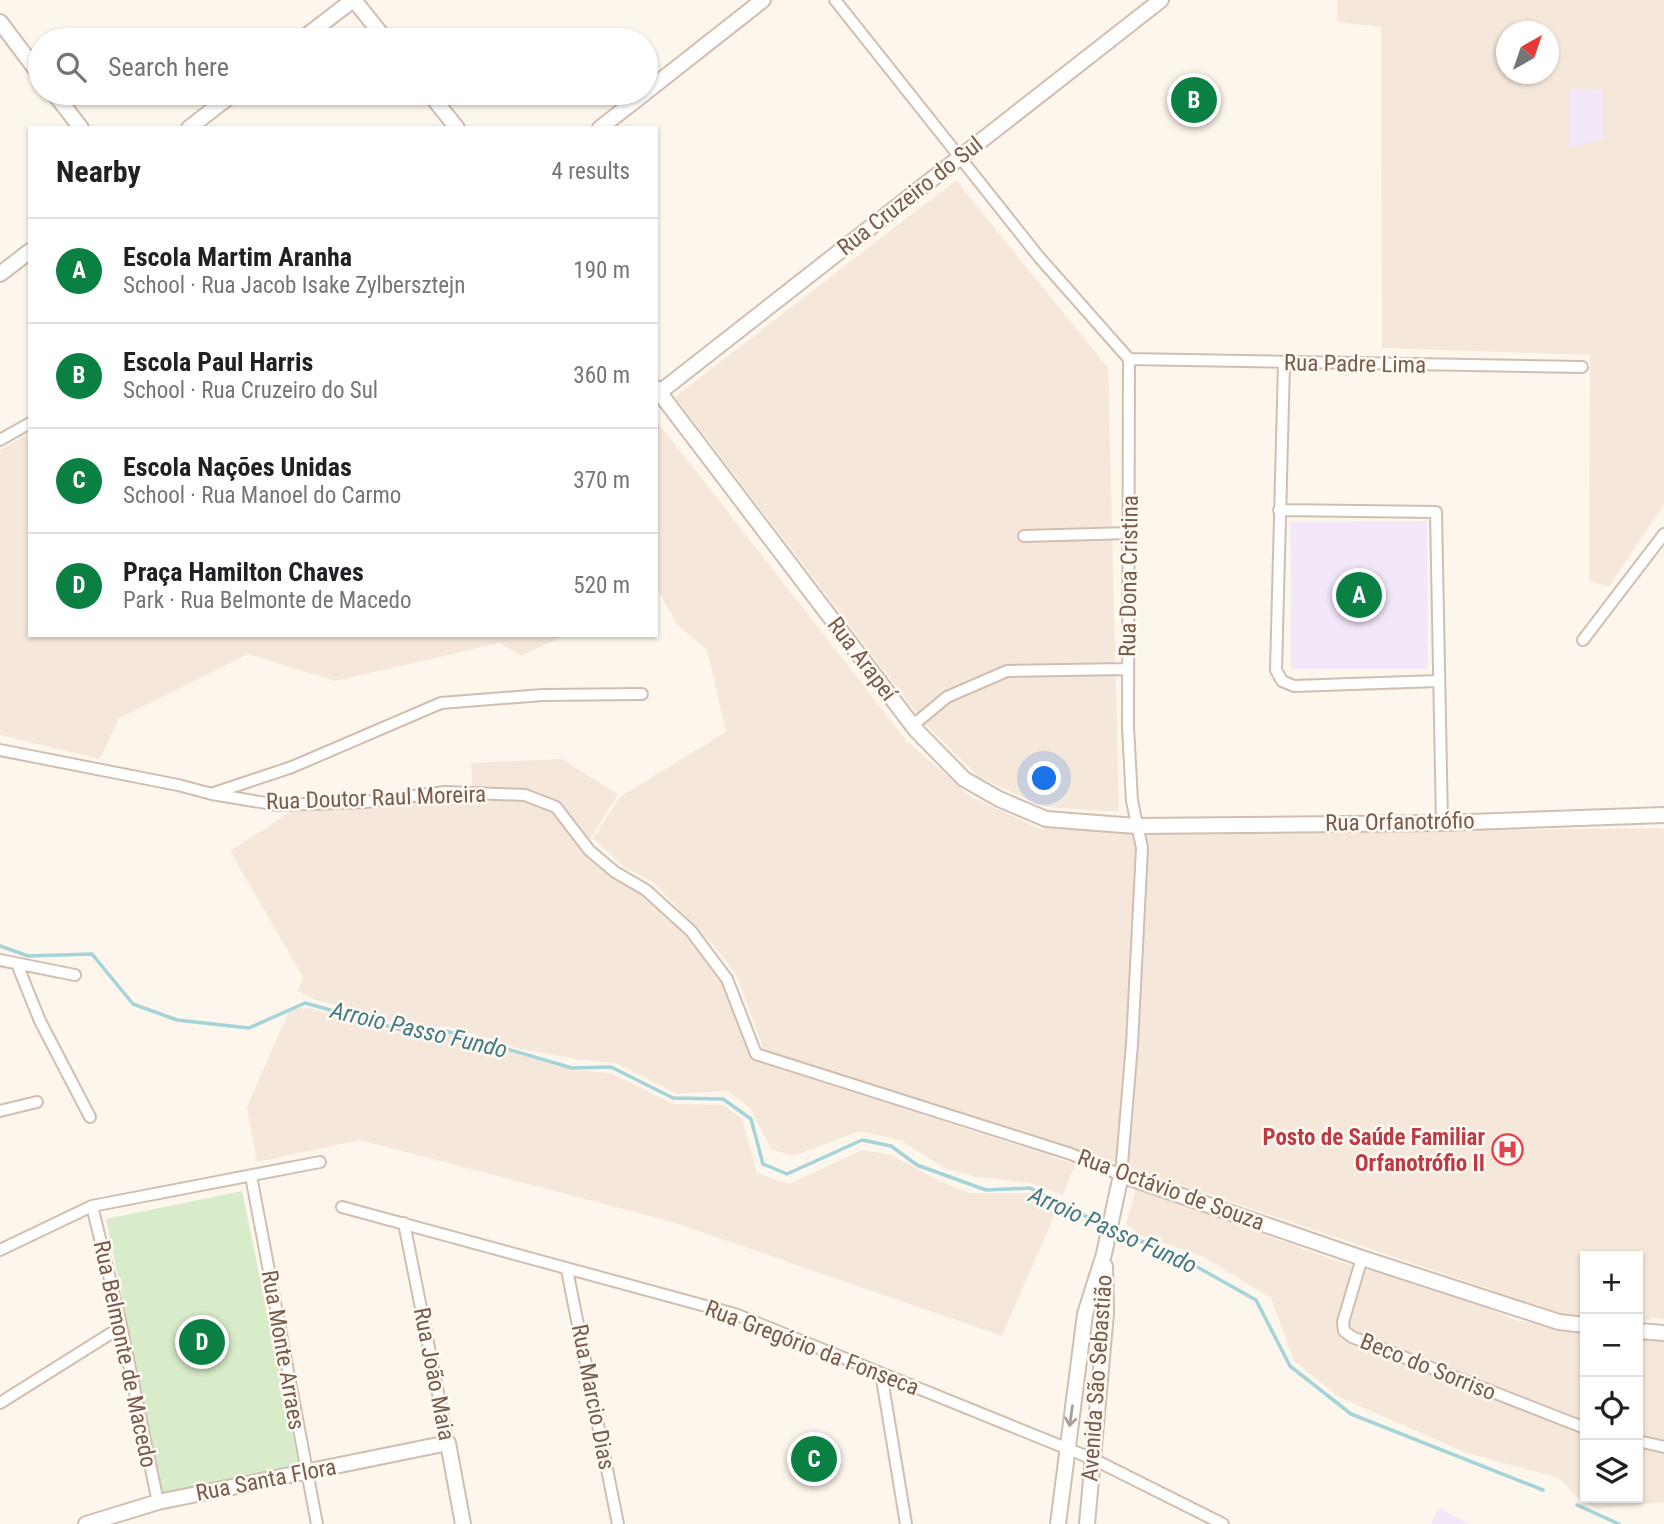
<!DOCTYPE html>
<html lang="en">
<head>
<meta charset="utf-8">
<style>
  body { margin:0; font-family:"Roboto Condensed",sans-serif; background:#f6f6f6; color:#202124 }
  .controls { position:absolute; right:21px; bottom:21px; display:grid; overflow:hidden; border-radius:0px; box-shadow:0 2px 5px #0004 }
  .controls button { width:63px; height:63px; display:grid; place-items:center; padding:0; border:0; border-bottom:2px solid #e0e0e0; background:#fff; color:#202124; font:35px sans-serif }
  .compass { position:absolute; left:1496px; top:21px; width:63px; height:63px; border-radius:50%; background:#fff; box-shadow:0 2px 5px #0004; rotate:40deg }
  .you { position:absolute; left:1045px; top:779px; width:24px; height:24px; margin:-18px; border:5px solid #fff; border-radius:50%; background:#1a73e8; box-shadow:0 0 0 10px #1a73e833 }
  .badge { display:grid; place-items:center; width:46px; height:46px; border-radius:50%; background:#0b8043; color:#fff; font-size:23px; font-weight:700 }
  .pin { position:absolute; translate:-50% -50%; border:4px solid #fff; box-shadow:0 2px 7px #0006 }
  .list { margin:0; padding:0; list-style:none }
  h2 { display:flex; justify-content:space-between; align-items:center; height:91px; margin:0; padding:0 28px; font-size:30px }
  h2 small { font-size:23px; font-weight:400; color:#757577 }
  .list li { display:grid; grid-template-columns:46px 1fr auto; gap:21px; align-items:center; box-sizing:border-box; height:105px; padding:0 28px; border-top:2px solid #e0e0e0 }
  .list b { display:block; font-size:26px; white-space:nowrap }
  .list p { margin:0; font-size:23px; white-space:nowrap; color:#757577 }
  .list em { font-size:23px; font-style:normal; color:#757577 }
  .icon { flex:none; width:38px; height:38px; fill:none; stroke:currentColor; stroke-width:2; stroke-linecap:round; stroke-linejoin:round }
  .map { position:relative; flex:none; width:1664px; height:1524px; overflow:hidden }
  .search { position:absolute; background:#fff; box-shadow:0 2px 5px #0004; left:28px; top:28px; width:630px; height:77px; display:flex; align-items:center; gap:18px; box-sizing:border-box; padding:0 24px; border-radius:38px; color:#757577; font-size:26px }
  .panel { position:absolute; background:#fff; box-shadow:0 2px 5px #0004; left:28px; top:126px; width:630px; height:511px; border-radius:0px }
  .map>svg:first-child { display:block }
</style>
</head>
<body>
<div class="map">
<svg width="1664" height="1524" viewBox="0 0 1664 1524">
  <rect width="100%" height="100%" fill="#fdf6ec"/>
  <path fill="#f5e8da" fill-rule="evenodd" d="M 1337,0 L 1664,0 L 1664,504 L 1609,587 L 1589,581 L 1590,355 L 1382,348 L 1381,27 L 1338,22 ZM 1506,32 L 1548,32 L 1548,74 L 1506,74 Z
    M 956,180 L 1108,368 L 1119,812 L 1045,807 L 980,778 L 925,724 L 675,397 Z
    M 656,420 L 907,741 L 971,797 L 1038,828 L 1149,834 L 1664,828 L 1664,1319 L 1654,1318 L 1638,1324 L 1638,1256 L 1585,1256 L 1585,1317 L 1560,1313 L 1111,1161 L 764,1050 L 737,976 L 716,948 L 653,882 L 624,867 L 593,838 L 621,796 L 726,732 L 707,650 L 677,624 L 656,587 Z
    M 30,433 L 30,635 L 565,635 L 521,656 L 500,643 L 335,681 L 248,654 L 119,718 L 100,759 L 0,735 L 0,450 Z
    M 562,759 L 618,794 L 584,849 L 652,897 L 706,955 L 728,988 L 754,1060 L 1075,1164 L 1063,1195 L 1031,1183 L 975,1177 L 944,1168 L 902,1141 L 860,1131 L 794,1156 L 771,1149 L 750,1108 L 727,1091 L 677,1094 L 616,1063 L 583,1060 L 520,1049 L 452,1027 L 404,1025 L 316,1000 L 298,991 L 303,977 L 230,851 L 290,812 L 473,799 L 471,763 Z
    M 309,1008 L 404,1035 L 449,1034 L 573,1070 L 611,1073 L 673,1104 L 724,1105 L 742,1119 L 757,1173 L 789,1184 L 862,1150 L 892,1155 L 941,1182 L 970,1193 L 1030,1193 L 1058,1207 L 1002,1336 L 669,1221 L 360,1140 L 257,1162 L 247,1107 L 290,1009 Z
    M 1136,1188 L 1339,1262 L 1447,1291 L 1515,1320 L 1585,1331 L 1585,1498 L 1638,1498 L 1638,1338 L 1664,1339 L 1664,1502 L 1597,1509 L 1578,1498 L 1559,1478 L 1467,1453 L 1339,1397 L 1294,1361 L 1271,1298 L 1204,1257 L 1141,1235 L 1126,1224 Z"/>
  <path fill="#f3e8fa" d="M 1603,89 L 1603,139 L 1569,148 L 1569,90 Z
    M 1427,521 L 1428,669 L 1291,669 L 1290,522 Z
    M 1439,1508 L 1469,1524 L 1431,1524 Z"/>
  <path fill="#d8ecc9" d="M 242,1191 L 299,1466 L 163,1494 L 106,1219 Z"/>
  <g fill="none" stroke-linecap="round" stroke-linejoin="round">
    <path stroke="#a5d3da" stroke-width="3.5" d="M 0,946 L 28,956 L 92,954 L 133,1004 L 177,1020 L 249,1028 L 305,1003 L 402,1030 L 446,1031 L 572,1068 L 611,1067 L 673,1098 L 723,1099 L 751,1119 L 763,1164 L 787,1174 L 862,1140 L 891,1146 L 917,1165 L 986,1190 L 1030,1188 L 1105,1226
      M 1112,1230 L 1174,1254 L 1256,1300 L 1290,1366 L 1351,1414 L 1543,1490
      M 1577,1505 L 1619,1524"/>
    <defs>
      <path id="minor" d="M 1129,359 L 1582,367
        M 1284,364 L 1276,670 L 1282,681 L 1294,686 L 1438,681
        M 0,440 L 30,423
        M 1279,510 L 1436,512 L 1442,823
        M 1024,536 L 1130,533
        M 1583,640 L 1664,534
        M 912,726 L 947,697 L 1007,671 L 1128,669
        M 0,750 L 178,785 L 212,794 L 278,805 L 365,802 L 445,792 L 525,795 L 556,807 L 589,850 L 615,872 L 646,890 L 691,931 L 727,979 L 756,1054 L 1071,1154 L 1121,1175 L 1132,1044 L 1142,848 L 1132,801 L 1128,727 L 1129,359 L 1039,257 L 835,0
        M 214,793 L 292,767 L 441,703 L 543,695 L 642,694
        M 0,960 L 75,975
        M 17,964 L 40,1021 L 90,1117
        M 0,1111 L 37,1102
        M 251,1176 L 317,1524
        M 92,1206 L 119,1316 L 158,1502
        M 342,1207 L 735,1314 L 1093,1459 L 1223,1524
        M 404,1223 L 448,1443
        M 0,1250 L 92,1206 L 320,1162
        M 1362,1258 L 1343,1322 L 1344,1331 L 1352,1337 L 1585,1428
        M 567,1270 L 618,1524
        M 881,1373 L 906,1524
        M 0,1403 L 121,1327
        M 1638,1441 L 1664,1447"/>
      <path id="tertiary" d="M 354,0 L 386,40
        M 0,22 L 40,75
        M 301,40 L 353,0
        M 646,92 L 763,0
        M 54,93 L 81,128
        M 429,93 L 457,128
        M 189,128 L 234,93
        M 600,128 L 645,93
        M 0,274 L 30,251
        M 656,388 L 916,730 L 964,779 L 999,799 L 1046,819 L 1136,826 L 1442,823 L 1664,815
        M 660,392 L 1161,0
        M 1638,1331 L 1664,1333
        M 86,1524 L 158,1502 L 448,1443 L 463,1524
        M 1058,1524 L 1085,1314 L 1104,1254 L 1121,1175 L 1362,1258 L 1559,1322 L 1585,1325
        M 1087,1524 L 1106,1313 L 1105,1266"/>
    </defs>
    <use href="#minor" stroke="#d1beb0" stroke-width="14"/>
    <use href="#tertiary" stroke="#d1beb0" stroke-width="18"/>
    <use href="#minor" stroke="#fff" stroke-width="10"/>
    <use href="#tertiary" stroke="#fff" stroke-width="14"/>
  </g>
  <defs><path id="oneway-shaft" d="M-6 0H5M1.5-3L5.5 0L1.5 3" fill="none" stroke-width="1.6" stroke-linecap="round" stroke-linejoin="round" transform="scale(1.75)"/></defs>
  <use stroke="#af9d94" href="#oneway-shaft" transform="translate(1071 1416) rotate(98)"/>
  <defs>
    <symbol id="hospital-ring" viewBox="-11 -11 22 22"><circle r="9.5" fill="#fffaf3" stroke="#e0444e" stroke-width="1.5"/><path d="M-5-5h3v3.5h4V-5h3V5h-3V1.5h-4V5h-3Z" fill="#e0444e"/></symbol>
  </defs>
  <g fill-rule="evenodd">
    <use href="#hospital-ring" x="1490" y="1132" width="35" height="35"/>
  </g>
  <g text-anchor="middle" dominant-baseline="central" stroke-width="5" stroke-linejoin="round" paint-order="stroke">
    <g font-size="23" fill="#7a5c4d" stroke="#fffaf3">
      <text transform="translate(910 196) rotate(-38)">Rua Cruzeiro do Sul</text>
      <text transform="translate(1355 364) rotate(1)">Rua Padre Lima</text>
      <text transform="translate(1129 576) rotate(-89)">Rua Dona Cristina</text>
      <text transform="translate(862 659) rotate(53)">Rua Arapeí</text>
      <text transform="translate(376 798) rotate(-2)">Rua Doutor Raul Moreira</text>
      <text transform="translate(1400 822) rotate(-1)">Rua Orfanotrófio</text>
      <text transform="translate(1171 1190) rotate(20)">Rua Octávio de Souza</text>
      <text transform="translate(812 1348) rotate(21)">Rua Gregório da Fonseca</text>
      <text transform="translate(283 1350) rotate(80)">Rua Monte Arraes</text>
      <text transform="translate(125 1354) rotate(78)">Rua Belmonte de Macedo</text>
      <text transform="translate(1428 1367) rotate(22)">Beco do Sorriso</text>
      <text transform="translate(434 1374) rotate(79)">Rua João Maia</text>
      <text transform="translate(1097 1378) rotate(-86)">Avenida São Sebastião</text>
      <text transform="translate(593 1397) rotate(79)">Rua Marcio Dias</text>
      <text transform="translate(266 1480) rotate(-11)">Rua Santa Flora</text>
    </g>
    <g font-size="23" font-weight="bold" fill="#be3a42" stroke="#fffaf3" text-anchor="end">
      <text x="1485" y="1137">Posto de Saúde Familiar<tspan x="1485" dy="26">Orfanotrófio II</tspan></text>
    </g>
    <g font-size="24" font-style="italic" fill="#437c86" stroke="#fffaf3">
      <text transform="translate(419 1030) rotate(13)">Arroio Passo Fundo</text>
      <text transform="translate(1113 1230) rotate(24)">Arroio Passo Fundo</text>
    </g>
  </g>
</svg>
<div class="controls">
<button>+</button>
<button>−</button>
<button><svg class="icon" aria-label="locate" viewBox="0 0 24 24"><circle cx="12" cy="12" r="6"/><path d="M12 2v4M12 18v4M2 12h4M18 12h4"/></svg></button>
<button><svg class="icon" aria-label="layers" viewBox="0 0 24 24"><path d="M12 4l9 5-9 5-9-5zM3 14l9 5 9-5"/></svg></button>
</div>
<svg class="compass" viewBox="-18 -18 36 36"><path d="M0-13l5 13h-10z" fill="#e53935"/><path d="M0 13l5-13h-10z" fill="#757577"/></svg>
<div class="you"></div>
<div class="pin badge" style="left:1359px;top:595px">A</div>
<div class="pin badge" style="left:1194px;top:100px">B</div>
<div class="pin badge" style="left:814px;top:1459px">C</div>
<div class="pin badge" style="left:202px;top:1342px">D</div>
<div class="search"><svg class="icon" aria-label="search" viewBox="0 0 24 24"><circle cx="10" cy="10" r="6"/><path d="M15 15l6 6"/></svg>Search here</div>
<section class="panel">
<h2>Nearby<small>4 results</small></h2>
<ul class="list">
<li><span class="badge">A</span><div><b>Escola Martim Aranha</b><p>School · Rua Jacob Isake Zylbersztejn</p></div><em>190 m</em></li>
<li><span class="badge">B</span><div><b>Escola Paul Harris</b><p>School · Rua Cruzeiro do Sul</p></div><em>360 m</em></li>
<li><span class="badge">C</span><div><b>Escola Nações Unidas</b><p>School · Rua Manoel do Carmo</p></div><em>370 m</em></li>
<li><span class="badge">D</span><div><b>Praça Hamilton Chaves</b><p>Park · Rua Belmonte de Macedo</p></div><em>520 m</em></li>
</ul>
</section>
</div>
</body>
</html>
